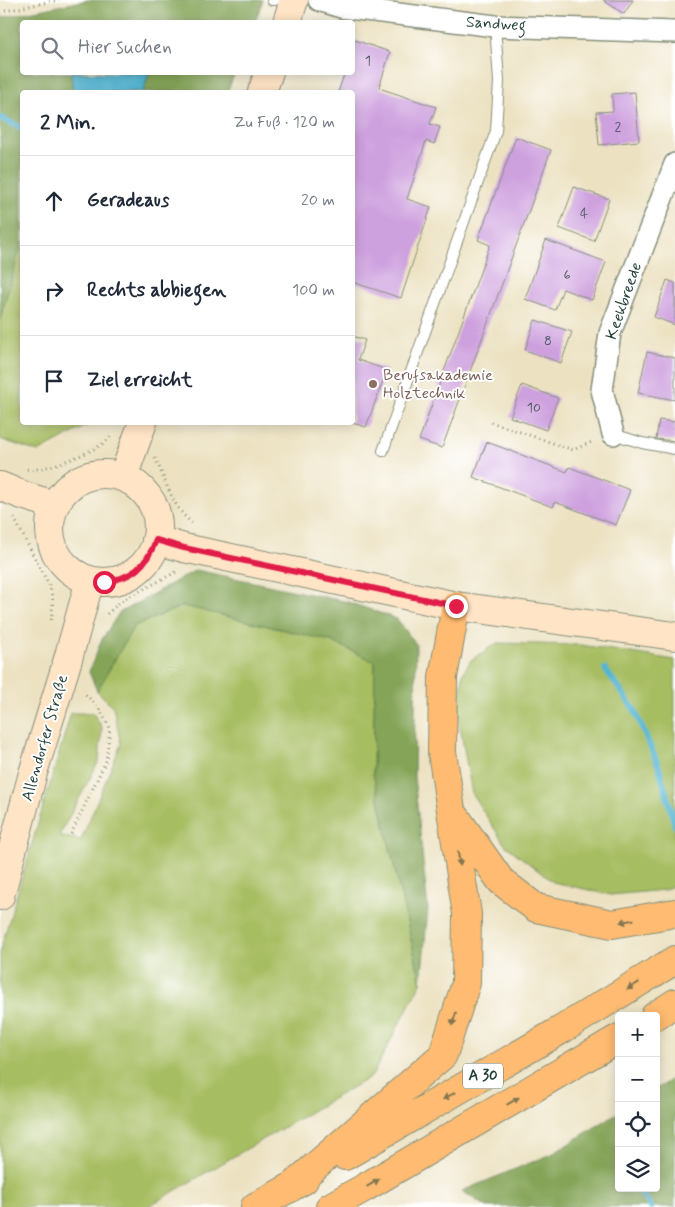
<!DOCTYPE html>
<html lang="de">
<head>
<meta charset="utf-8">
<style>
  body { margin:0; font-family:Mynerve,sans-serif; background:#f6f6f7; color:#1f2937 }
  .controls { position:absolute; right:15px; bottom:15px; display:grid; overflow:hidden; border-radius:5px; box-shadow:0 2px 12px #0003 }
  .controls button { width:45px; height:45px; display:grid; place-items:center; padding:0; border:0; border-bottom:1px solid #e0e1e3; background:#fff; color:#1f2937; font:25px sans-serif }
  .stop { position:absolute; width:15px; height:15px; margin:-11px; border:4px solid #e11d48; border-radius:50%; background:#fff }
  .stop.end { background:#e11d48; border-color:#fff; box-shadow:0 1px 5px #0008 }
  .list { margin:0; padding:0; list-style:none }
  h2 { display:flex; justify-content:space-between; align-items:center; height:65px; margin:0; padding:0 20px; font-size:21px }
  h2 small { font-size:16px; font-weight:400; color:#747a83 }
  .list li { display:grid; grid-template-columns:32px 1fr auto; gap:15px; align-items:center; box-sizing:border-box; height:90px; padding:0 20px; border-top:1px solid #e0e1e3 }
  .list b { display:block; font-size:19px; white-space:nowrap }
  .list em { font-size:16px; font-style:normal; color:#747a83 }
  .icon { flex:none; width:28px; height:28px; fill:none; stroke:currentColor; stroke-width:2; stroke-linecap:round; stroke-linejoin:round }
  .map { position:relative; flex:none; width:675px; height:1207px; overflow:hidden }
  .search { position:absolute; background:#fff; box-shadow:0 2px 12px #0003; left:20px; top:20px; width:335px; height:55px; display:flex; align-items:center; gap:12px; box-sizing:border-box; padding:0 18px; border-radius:5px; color:#747a83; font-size:19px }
  .panel { position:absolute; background:#fff; box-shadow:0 2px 12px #0003; left:20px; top:90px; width:335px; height:335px; border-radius:5px }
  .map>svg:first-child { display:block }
</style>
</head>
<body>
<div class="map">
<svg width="675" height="1207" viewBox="0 0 675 1207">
  <rect width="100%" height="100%" fill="#fff"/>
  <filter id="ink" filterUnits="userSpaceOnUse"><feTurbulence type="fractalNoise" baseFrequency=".02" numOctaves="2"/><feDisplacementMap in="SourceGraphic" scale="10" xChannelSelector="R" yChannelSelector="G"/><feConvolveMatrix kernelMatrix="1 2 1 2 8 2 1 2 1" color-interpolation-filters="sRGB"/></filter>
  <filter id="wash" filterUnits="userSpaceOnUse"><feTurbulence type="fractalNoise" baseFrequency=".0096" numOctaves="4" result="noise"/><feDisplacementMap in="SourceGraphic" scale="20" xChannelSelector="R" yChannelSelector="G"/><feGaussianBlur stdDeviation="1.12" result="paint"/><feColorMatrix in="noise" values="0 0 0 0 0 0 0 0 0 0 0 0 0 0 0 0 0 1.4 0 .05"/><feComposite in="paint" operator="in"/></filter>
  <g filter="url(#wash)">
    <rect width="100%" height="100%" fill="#ece2c2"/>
    <path fill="#a7bd62" stroke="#637d4b" d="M 22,242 L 22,422 L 90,423 L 88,425 L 38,452 L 0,439 L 0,319 Z
      M 183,606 L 331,641 L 375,662 L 373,774 L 421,983 L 372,1076 L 147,1207 L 0,1207 L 0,951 L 71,713 L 93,713 L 102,727 L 99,761 L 59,836 L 81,840 L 121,744 L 113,707 L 97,691 L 134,626 Z
      M 497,643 L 581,645 L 675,660 L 675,885 L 664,890 L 611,895 L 553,882 L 505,845 L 472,794 L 458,716 L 463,673 L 471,660 Z"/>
    <path fill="#85a458" stroke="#527046" d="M 88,0 L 263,0 L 255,22 L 22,22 L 22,72 L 71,73 L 73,92 L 22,92 L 22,242 L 0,319 L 0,18 Z
      M 149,73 L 235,73 L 227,92 L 143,92 Z
      M 196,570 L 348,602 L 397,619 L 416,644 L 414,776 L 428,909 L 421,983 L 373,774 L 375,662 L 331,641 L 183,606 L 134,626 L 97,691 L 89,672 L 101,641 L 119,613 Z
      M 675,1077 L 675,1207 L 487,1207 L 462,1191 L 554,1153 L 619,1112 L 619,1188 L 656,1188 L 656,1089 Z"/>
    <path fill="#54b6d2" stroke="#3a7a83" d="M 71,73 L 71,72 L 149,73 L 143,92 L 73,92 Z"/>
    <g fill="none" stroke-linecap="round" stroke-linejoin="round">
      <path stroke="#54b6d2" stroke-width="6" d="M 0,118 L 22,128
        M 605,669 L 634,709 L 659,767 L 675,826
        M 637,1188 L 651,1207"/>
    </g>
    <g id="blocks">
      <path fill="#cda0de" d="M 603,0 L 633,0 L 624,14 Z
        M 355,40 L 390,52 L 379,88 L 436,107 L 430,124 L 440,127 L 434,144 L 426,141 L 407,199 L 431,207 L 401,298 L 352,282 L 352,92 L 338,92 L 345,72 L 352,72 L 352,49 Z
        M 635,92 L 639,141 L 599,145 L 596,112 L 613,111 L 612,94 Z
        M 516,137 L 551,150 L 442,448 L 419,440 L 490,245 L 478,240 Z
        M 574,187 L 609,199 L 594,241 L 559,228 Z
        M 546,240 L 606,262 L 592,300 L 563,289 L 555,310 L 525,299 Z
        M 667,280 L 675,283 L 675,325 L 654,317 Z
        M 535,320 L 572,332 L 561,363 L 525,350 Z
        M 352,336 L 365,340 L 358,360 L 387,370 L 366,427 L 352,423 Z
        M 647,352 L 675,358 L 675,400 L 638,393 Z
        M 522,385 L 558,398 L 546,430 L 510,417 Z
        M 659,420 L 675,422 L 675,441 L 656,439 Z
        M 487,442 L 567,472 L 569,467 L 630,490 L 616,525 L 555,502 L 553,507 L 473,477 Z"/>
    </g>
  </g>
  <g filter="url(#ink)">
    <use href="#blocks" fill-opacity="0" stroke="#86907b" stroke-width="1"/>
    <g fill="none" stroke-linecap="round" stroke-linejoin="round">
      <defs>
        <path id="service" d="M 272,0 L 275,0
          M 613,434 L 642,443 L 675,449
          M 383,451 L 496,131 L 499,81 L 495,26"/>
        <path id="minor" d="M 319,0 L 341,7 L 495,26 L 675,32
          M 613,434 L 602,390 L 610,333 L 675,164"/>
        <path id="secondary" d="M 287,22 L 294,0
          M 262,92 L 269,72
          M50 528a54 54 0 1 1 108 0a54 54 0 1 1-108 0Z
          M 123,477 L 143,422
          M 0,486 L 22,495 L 54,505
          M 156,540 L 184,548 L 456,606 L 675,636
          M 0,896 L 33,773 L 68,659 L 90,580"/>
        <path id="motorway" d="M 455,816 L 501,881 L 536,908 L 612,924 L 675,913
          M 655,1016 L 675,1003
          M 345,1156 L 561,1030 L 675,960
          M 289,1189 L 443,1055 L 466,983 L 467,914 L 442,752 L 443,677 L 456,606
          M 255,1207 L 304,1180
          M 330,1207 L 364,1188 L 619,1038"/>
      </defs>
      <use href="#service" stroke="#86907b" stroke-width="12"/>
      <use href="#minor" stroke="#86907b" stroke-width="24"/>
      <use href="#secondary" stroke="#86907b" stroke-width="30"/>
      <use href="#motorway" stroke="#86907b" stroke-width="30"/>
      <path stroke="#86907b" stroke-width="3" stroke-dasharray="1 4" stroke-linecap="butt" d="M 0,12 L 59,0
        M 491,422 L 573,450 L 594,441
        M 155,458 C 166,481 172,507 192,523
        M 27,469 C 41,473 104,449 110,437
        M 14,518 L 50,587 L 53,601 L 51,623
        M 107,614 L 121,601 L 178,571
        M 71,834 L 106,761 L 110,728 L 98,707 L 83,692"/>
      <use href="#service" stroke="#fff" stroke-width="10"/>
      <use href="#minor" stroke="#fff" stroke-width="21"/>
      <use href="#secondary" stroke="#ffe4c6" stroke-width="28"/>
      <use href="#motorway" stroke="#febb71" stroke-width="28"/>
    </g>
    <defs><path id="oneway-solid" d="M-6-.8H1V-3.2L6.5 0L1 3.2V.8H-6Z" transform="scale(1.25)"/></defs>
    <g fill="#83764f">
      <use href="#oneway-solid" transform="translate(459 859) rotate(81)"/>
      <use href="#oneway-solid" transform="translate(627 921) rotate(169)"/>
      <use href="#oneway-solid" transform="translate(633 986) rotate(149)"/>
      <use href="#oneway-solid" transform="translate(454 1019) rotate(108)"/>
      <use href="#oneway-solid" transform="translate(449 1096) rotate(150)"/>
      <use href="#oneway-solid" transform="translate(513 1101) rotate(-31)"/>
      <use href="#oneway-solid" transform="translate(373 1183) rotate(-31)"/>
    </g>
  </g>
  <g fill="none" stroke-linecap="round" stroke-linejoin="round" filter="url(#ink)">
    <path stroke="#e11d48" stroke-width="6" d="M 104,582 C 132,578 146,567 156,540 L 184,548 L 456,606"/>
  </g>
  <circle fill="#8d6e63" stroke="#fff" stroke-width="2" cx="373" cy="384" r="5"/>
  <g text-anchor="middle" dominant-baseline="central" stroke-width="4" stroke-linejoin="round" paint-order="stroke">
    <g font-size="14" fill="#4a565e">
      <text x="368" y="61">1</text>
      <text x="618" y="127">2</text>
      <text x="584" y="214">4</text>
      <text x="567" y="275">6</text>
      <text x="548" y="341">8</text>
      <text x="534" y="408">10</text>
    </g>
    <rect fill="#fff" stroke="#627771" stroke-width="1" x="463" y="1063.5" width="40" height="25" rx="4"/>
    <g font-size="15" font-weight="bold" fill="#1f3d34">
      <text x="483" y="1076">A 30</text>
    </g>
    <g font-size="16" fill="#1f3d34" stroke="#fff">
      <text transform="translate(496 24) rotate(4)">Sandweg</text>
      <text transform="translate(624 301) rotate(-71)">Keekbreede</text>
      <text transform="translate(45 738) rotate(-74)">Allendorfer Straße</text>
    </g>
    <g font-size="16" fill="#785e54" stroke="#fff" text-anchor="start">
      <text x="383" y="375">Berufsakademie<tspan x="383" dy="18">Holztechnik</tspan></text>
    </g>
  </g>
</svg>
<div class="controls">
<button>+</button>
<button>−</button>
<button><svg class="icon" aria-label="locate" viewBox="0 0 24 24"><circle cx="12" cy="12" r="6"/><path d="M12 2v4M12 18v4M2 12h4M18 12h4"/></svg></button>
<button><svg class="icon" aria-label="layers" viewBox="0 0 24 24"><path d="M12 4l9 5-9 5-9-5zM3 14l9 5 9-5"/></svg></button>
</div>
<div class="stop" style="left:104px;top:582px"></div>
<div class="stop end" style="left:456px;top:606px"></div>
<div class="search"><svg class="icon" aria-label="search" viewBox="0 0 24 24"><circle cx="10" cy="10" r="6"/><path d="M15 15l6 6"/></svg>Hier suchen</div>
<section class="panel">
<h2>2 Min.<small>Zu Fuß · 120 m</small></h2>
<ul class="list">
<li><svg class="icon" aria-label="ahead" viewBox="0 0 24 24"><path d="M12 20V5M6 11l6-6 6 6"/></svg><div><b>Geradeaus</b></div><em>20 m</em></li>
<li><svg class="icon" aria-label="right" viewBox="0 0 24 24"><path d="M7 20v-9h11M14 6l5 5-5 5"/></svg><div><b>Rechts abbiegen</b></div><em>100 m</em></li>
<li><svg class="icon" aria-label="arrive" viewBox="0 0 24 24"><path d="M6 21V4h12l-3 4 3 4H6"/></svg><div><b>Ziel erreicht</b></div></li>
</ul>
</section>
</div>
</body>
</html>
